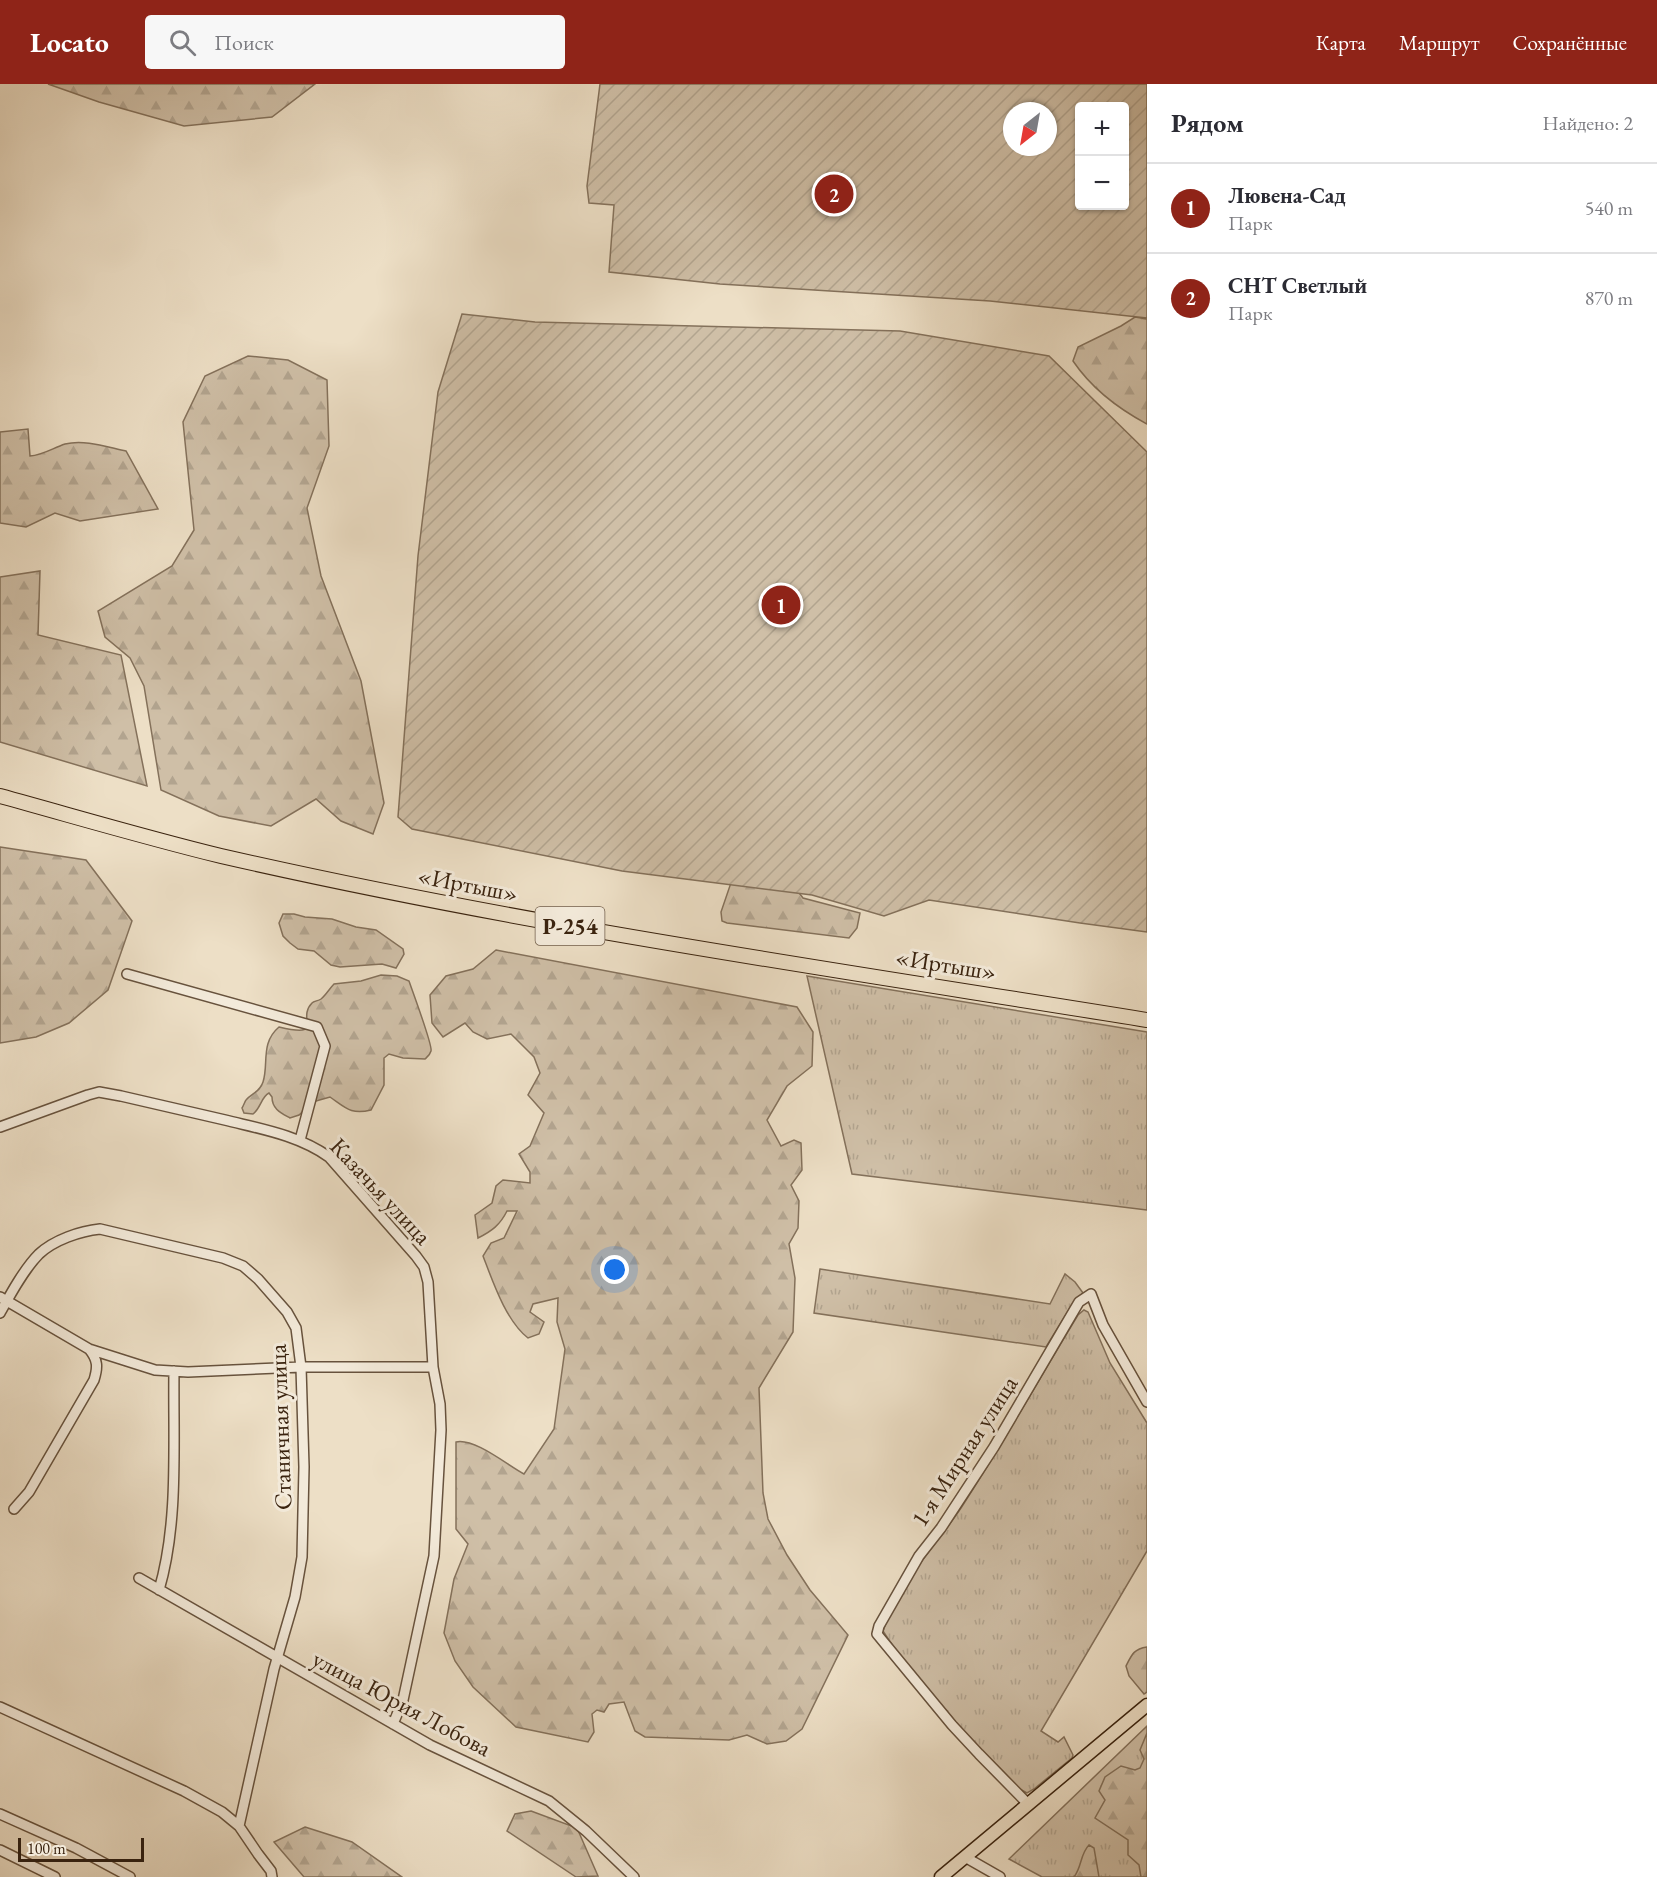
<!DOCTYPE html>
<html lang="ru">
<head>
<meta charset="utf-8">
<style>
  body { margin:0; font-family:"EB Garamond",serif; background:#f7f7f7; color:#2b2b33 }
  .controls { position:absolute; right:18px; top:18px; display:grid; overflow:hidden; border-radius:6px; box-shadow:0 2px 4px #0004 }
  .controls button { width:54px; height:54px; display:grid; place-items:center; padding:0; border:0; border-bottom:2px solid #e1e1e2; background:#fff; color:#2b2b33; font:30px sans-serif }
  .compass { position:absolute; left:1003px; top:18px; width:54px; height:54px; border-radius:50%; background:#fff; box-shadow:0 2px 4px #0004; rotate:211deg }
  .scale { position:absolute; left:18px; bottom:15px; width:126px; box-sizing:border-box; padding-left:6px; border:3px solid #3a230f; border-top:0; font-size:16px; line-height:21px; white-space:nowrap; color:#3a230f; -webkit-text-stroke:4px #f3eada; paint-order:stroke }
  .you { position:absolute; left:615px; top:1186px; width:21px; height:21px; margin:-15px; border:4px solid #fff; border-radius:50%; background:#1a73e8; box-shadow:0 0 0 9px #1a73e833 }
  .badge { display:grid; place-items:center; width:39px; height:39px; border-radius:50%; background:#8f2418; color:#fff; font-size:20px; font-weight:700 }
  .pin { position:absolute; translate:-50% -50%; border:3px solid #fff; box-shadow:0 2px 6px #0006 }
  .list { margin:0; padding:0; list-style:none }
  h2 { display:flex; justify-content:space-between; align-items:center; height:78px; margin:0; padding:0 24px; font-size:26px }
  h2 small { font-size:20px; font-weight:400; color:#7c7c81 }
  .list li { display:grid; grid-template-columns:39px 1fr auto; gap:18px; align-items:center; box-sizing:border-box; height:90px; padding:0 24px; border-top:2px solid #e1e1e2 }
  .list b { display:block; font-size:22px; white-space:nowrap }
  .list p { margin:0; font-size:20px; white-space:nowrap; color:#7c7c81 }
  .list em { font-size:20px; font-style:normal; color:#7c7c81 }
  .icon { flex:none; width:33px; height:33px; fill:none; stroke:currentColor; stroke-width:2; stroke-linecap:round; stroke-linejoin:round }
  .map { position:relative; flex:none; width:1147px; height:1793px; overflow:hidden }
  header { display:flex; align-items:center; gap:36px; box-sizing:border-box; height:84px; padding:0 30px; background:#8f2418; color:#fff }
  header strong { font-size:28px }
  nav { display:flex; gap:33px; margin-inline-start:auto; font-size:21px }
  .search { width:420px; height:54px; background:#f7f7f7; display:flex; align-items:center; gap:15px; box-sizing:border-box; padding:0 21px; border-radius:6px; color:#7c7c81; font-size:22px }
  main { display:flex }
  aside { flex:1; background:#fff }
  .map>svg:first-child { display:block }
</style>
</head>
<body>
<header>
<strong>Locato</strong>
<div class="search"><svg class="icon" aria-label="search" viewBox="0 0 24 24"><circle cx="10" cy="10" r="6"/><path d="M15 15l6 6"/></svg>Поиск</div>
<nav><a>Карта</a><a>Маршрут</a><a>Сохранённые</a></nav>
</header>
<main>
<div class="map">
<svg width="1147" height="1793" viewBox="0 0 1147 1793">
  <defs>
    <pattern id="grass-tufts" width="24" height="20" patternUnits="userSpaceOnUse" patternTransform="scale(1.5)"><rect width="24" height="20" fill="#cfbfa7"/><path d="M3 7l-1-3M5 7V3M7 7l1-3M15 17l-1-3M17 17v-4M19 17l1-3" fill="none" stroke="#b2a48f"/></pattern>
    <pattern id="forest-firs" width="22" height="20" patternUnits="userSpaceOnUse" patternTransform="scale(1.5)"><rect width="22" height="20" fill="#cfbfa7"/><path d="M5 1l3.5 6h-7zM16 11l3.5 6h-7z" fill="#b2a48f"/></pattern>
    <pattern id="garden-furrows" width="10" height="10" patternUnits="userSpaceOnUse" patternTransform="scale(1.5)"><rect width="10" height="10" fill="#cfbfa7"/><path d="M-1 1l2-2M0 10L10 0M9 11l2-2" fill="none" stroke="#b2a48f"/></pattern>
  </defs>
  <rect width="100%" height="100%" fill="#eddfc6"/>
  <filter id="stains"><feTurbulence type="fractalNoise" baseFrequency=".00333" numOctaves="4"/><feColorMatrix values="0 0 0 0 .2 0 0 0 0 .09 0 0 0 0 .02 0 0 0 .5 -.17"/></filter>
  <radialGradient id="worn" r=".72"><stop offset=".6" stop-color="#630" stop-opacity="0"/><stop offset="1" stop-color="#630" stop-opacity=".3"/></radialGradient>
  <path fill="url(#grass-tufts)" stroke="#84715b" stroke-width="1.5" d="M 807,892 L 1147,948 L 1147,1126 L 852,1090 Z
    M 820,1185 L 1050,1220 L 1065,1190 L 1075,1198 L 1083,1209 L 1075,1216 L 1046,1263 L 814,1229 Z
    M 1084,1226 L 1088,1228 L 1110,1279 L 1147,1339 L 1147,1467 L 1041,1647 L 1058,1658 L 1064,1653 L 1073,1671 L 1072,1674 L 1034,1705 L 1027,1709 C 1001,1696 968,1653 949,1630 C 926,1603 902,1577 883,1547 C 898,1500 934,1464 961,1424 C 1002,1361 1039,1295 1078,1231 Z
    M 1147,1642 L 1147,1793 L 1042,1793 L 1009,1775 Z"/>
  <path fill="url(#forest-firs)" stroke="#84715b" stroke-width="1.5" d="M 48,0 L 315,0 L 272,33 L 184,42 L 99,18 Z
    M 1135,233 L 1147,235 L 1147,340 C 1117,324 1092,305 1073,277 L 1078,263 L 1121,242 Z
    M 248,272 L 288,276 L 327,296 L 329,362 L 307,424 L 321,492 L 361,597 L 384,719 L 373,750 L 341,737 L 316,715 L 271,742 L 219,732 L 161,706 L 144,602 L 130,574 L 105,553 L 98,527 L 172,482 L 194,446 L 183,338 L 205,292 Z
    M 28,345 L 30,372 C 43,371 53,364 65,360 C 84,355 107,363 126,367 L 158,425 L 80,437 L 55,429 L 26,443 L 0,439 L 0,348 Z
    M 40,487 L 38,551 L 121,571 L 147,702 L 0,658 L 0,493 Z
    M 0,763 L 86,776 L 132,837 L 108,906 L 69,939 L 36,953 L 0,959 Z
    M 736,784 L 787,793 L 803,814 L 860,829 L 857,844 L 849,854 L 727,839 L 722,837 L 721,828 Z
    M 283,830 L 294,830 L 305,833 L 332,835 L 356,843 L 376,846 L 403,865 L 404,870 L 396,884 L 382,880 L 340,883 L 331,881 L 314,867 L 298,865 L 290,859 L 283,852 L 279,839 Z
    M 496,866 L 797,923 L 813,948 L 812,982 L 787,1002 L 767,1036 L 781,1062 L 794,1056 L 801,1059 L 802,1086 L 791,1101 L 799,1117 L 798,1144 L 789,1160 L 795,1194 L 793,1248 L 759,1304 L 763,1409 L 768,1435 L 787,1471 L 810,1506 L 848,1551 L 802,1645 L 786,1657 L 767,1660 L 747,1651 L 729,1656 L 645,1653 L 635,1647 L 624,1618 L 609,1620 L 604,1628 L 597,1626 L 592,1630 L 594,1648 L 588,1658 L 516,1643 L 473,1603 L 455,1577 L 444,1549 L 454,1495 L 468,1460 L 456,1445 L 456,1358 C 475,1354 507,1381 524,1390 L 554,1345 L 565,1265 L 557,1238 L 558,1214 L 533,1220 L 530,1228 L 544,1238 L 539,1250 L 528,1254 C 506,1237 493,1198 483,1172 L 491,1159 L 504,1154 L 517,1127 L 507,1127 C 500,1141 492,1147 478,1154 L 475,1131 L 492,1119 L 496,1102 L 503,1096 L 530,1099 L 530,1088 L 519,1070 L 530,1062 L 544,1029 L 528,1011 L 540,989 L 534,973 L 511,950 L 487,955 L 473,948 L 465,939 L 443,953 L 432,939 L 430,911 L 446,892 L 473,885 Z
    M 381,891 L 397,892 L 409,897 C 412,906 433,962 431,967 C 430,971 427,973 425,975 L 403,974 L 389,970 L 384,974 L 384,1001 L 371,1026 C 351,1031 346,1024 330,1013 L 316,1017 L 299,1031 L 290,1034 C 281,1029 272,1025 272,1013 L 269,1009 C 261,1013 261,1024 253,1030 L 244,1029 L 242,1024 C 243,1023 245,1017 246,1016 C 252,1009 260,1008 263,998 C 269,980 260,959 279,943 C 326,954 296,935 312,919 C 314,917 318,917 321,915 C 326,911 330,904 334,900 L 361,897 Z
    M 1147,1563 L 1147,1608 L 1144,1610 L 1129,1592 L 1126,1582 C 1132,1570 1134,1565 1147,1563 Z
    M 1147,1649 L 1147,1793 L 1141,1793 L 1139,1781 L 1128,1771 L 1128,1756 L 1095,1734 L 1105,1716 L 1099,1707 L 1105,1693 L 1121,1682 L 1135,1686 L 1140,1684 L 1144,1675 L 1140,1666 Z
    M 531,1727 L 577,1744 L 598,1792 L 576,1793 L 507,1747 L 515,1730 Z
    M 305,1743 L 352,1758 L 402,1793 L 304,1793 L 274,1758 Z
    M 1089,1761 L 1094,1764 L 1099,1793 L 1074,1793 C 1082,1783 1080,1770 1089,1761 Z"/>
  <path fill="url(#garden-furrows)" stroke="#84715b" stroke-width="1.5" fill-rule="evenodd" d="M 600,0 L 1147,0 L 1147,234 L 990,217 L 720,200 L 609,188 L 614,121 L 589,119 L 587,102 ZM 1080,22 L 1124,22 L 1124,122 L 1080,122 ZM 1012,27 L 1048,27 L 1048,63 L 1012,63 Z
    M 462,230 L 535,238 L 900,247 L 1049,272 L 1147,368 L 1147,848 L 1080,839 L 929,816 L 884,832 L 812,811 L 622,787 L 412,745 L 398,733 L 418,472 L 438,308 Z"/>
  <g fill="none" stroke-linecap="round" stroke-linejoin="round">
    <defs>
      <path id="minor" d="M 127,890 L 317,943 L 325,962 L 300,1056
        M 0,1043 L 88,1011 L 99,1008 L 121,1012 C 156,1020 190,1028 225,1036 C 261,1045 298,1051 329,1073 L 416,1172 L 424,1183 L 428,1198 L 433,1283 L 440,1320 L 441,1346 L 434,1472 L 403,1616 L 393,1640
        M 0,1213 L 89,1265 L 155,1286 L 188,1288 L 301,1283 L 433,1283
        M 0,1229 C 10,1211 24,1185 39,1170 C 54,1156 80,1147 100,1145 L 223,1174 L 243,1182 L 258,1195 L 287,1228 L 296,1244 L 301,1283 L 304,1383 L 302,1473 L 295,1513 L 274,1585 L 239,1742
        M 14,1425 L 29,1408 L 94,1296 C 98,1283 98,1276 89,1265
        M 139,1494 L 430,1661 L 549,1717 L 586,1747 L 634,1793
        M 159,1506 C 179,1438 173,1358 174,1287
        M 0,1623 L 184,1707 L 222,1728 L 239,1742 L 258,1770 L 271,1787 L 272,1793
        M 1028,1720 L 979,1670 L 952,1641 L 877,1550 L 879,1542 L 919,1472 L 941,1444 L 994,1363 L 1079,1218 L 1091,1210 L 1103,1241 L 1147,1318
        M 0,1730 L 76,1764 L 130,1793
        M 0,1766 L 55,1793
        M 965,1773 L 1000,1793"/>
      <path id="major" d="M 941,1793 L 1147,1621"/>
      <path id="highway" d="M 0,712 C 73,732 147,754 221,772 C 527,842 838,886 1147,936"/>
    </defs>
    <use href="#minor" stroke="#67523d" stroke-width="12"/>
    <use href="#major" stroke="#3a230f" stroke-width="15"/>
    <use href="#highway" stroke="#3a230f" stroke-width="16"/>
    <use href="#minor" stroke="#f3eada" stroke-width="9"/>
    <use href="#major" stroke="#eddfc6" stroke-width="12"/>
    <use href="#highway" stroke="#eddfc6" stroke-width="14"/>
  </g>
  <g text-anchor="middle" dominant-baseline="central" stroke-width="6" stroke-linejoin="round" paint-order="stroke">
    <rect fill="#f3eada" stroke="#725f4c" stroke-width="1.5" x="535.5" y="823" width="69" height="38" rx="4.5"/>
    <g font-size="22" font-weight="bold" fill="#3a230f">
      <text x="570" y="842">Р-254</text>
    </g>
    <g font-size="24" fill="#3a230f" stroke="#f3eada">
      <text transform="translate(468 800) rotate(11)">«Иртыш»</text>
      <text transform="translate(946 880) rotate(9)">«Иртыш»</text>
      <text transform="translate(381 1107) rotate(47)">Казачья улица</text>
      <text transform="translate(280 1343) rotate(-92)">Станичная улица</text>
      <text transform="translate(964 1367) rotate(-57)">1-я Мирная улица</text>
      <text transform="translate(402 1619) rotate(28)">улица Юрия Лобова</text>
    </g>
  </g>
  <rect width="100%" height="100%" filter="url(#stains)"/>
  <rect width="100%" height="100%" fill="url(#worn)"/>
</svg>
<div class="controls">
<button>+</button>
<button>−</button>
</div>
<svg class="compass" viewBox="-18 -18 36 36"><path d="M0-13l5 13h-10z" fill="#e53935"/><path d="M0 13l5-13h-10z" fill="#7c7c81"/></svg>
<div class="scale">100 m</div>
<div class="you"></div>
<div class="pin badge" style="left:781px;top:521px">1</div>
<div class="pin badge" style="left:834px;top:110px">2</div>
</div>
<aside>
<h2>Рядом<small>Найдено: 2</small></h2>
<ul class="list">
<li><span class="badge">1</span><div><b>Лювена-Сад</b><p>Парк</p></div><em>540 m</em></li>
<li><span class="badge">2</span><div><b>СНТ Светлый</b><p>Парк</p></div><em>870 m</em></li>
</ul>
</aside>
</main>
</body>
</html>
